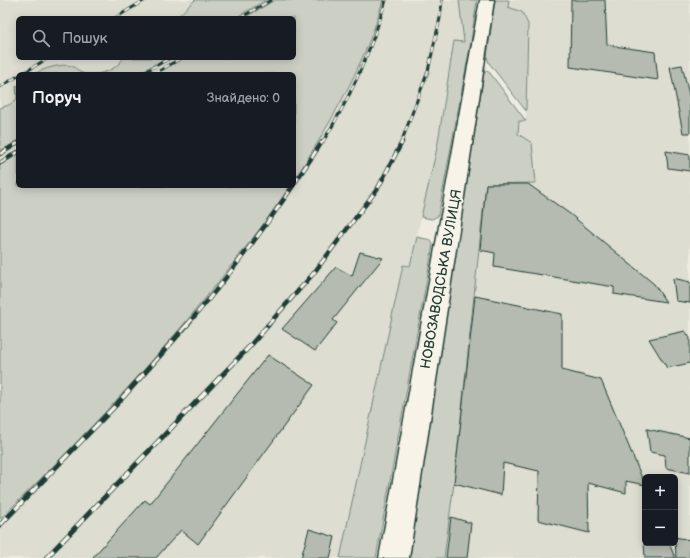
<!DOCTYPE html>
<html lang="uk">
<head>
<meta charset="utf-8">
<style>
  body { margin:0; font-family:"Balsamiq Sans",sans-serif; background:#242831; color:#f1f3f6 }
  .controls { position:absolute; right:12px; bottom:12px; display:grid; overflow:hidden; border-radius:6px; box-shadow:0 2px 10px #0003 }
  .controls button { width:36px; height:36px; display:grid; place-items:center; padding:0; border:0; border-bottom:1px solid #363941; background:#171b24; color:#f1f3f6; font:20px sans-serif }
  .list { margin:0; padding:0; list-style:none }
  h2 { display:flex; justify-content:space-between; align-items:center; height:52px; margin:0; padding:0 16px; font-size:17px }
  h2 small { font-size:13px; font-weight:400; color:#9ea1a6 }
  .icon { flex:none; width:22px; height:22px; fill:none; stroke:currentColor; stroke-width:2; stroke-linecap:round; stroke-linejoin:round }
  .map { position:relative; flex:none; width:690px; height:558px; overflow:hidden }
  .search { position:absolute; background:#171b24; box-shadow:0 2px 10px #0003; left:16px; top:16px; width:280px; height:44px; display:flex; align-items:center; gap:10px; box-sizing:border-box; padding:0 14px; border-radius:6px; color:#9ea1a6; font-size:15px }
  .panel { position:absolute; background:#171b24; box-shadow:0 2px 10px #0003; left:16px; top:72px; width:280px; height:116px; border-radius:6px }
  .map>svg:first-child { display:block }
</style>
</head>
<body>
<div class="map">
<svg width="690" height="558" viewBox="0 0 690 558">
  <rect width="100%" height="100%" fill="#eeece1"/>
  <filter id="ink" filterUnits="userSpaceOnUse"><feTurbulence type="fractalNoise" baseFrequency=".025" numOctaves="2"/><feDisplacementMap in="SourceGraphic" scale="8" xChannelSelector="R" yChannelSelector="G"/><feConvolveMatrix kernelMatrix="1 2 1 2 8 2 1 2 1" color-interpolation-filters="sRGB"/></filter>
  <g filter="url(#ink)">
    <path fill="#ddddd2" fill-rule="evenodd" d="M 0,0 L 322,0 L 294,18 L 18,18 L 18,58 L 235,58 L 211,74 L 18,74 L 18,186 L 0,215 Z
      M 371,0 L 461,0 L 464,42 L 454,41 L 437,148 L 410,266 L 403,265 L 340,558 L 0,558 L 0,491 L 274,186 L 294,186 L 294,157 Z
      M 509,0 L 690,0 L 690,558 L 444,558 L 454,483 L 486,183 L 536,183 L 518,134 L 519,121 L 526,121 L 528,24 L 522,12 L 508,7 ZM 645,477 L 675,477 L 675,543 L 645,543 Z"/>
    <path fill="#cccfc4" stroke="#76867c" d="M 195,0 L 266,0 L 235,18 L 176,18 Z
      M 275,0 L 383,0 C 366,63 329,126 294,180 L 294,74 L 156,74 L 184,58 L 294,58 L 294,18 L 244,18 Z
      M 459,0 L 477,0 L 471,42 L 438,216 L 432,219 L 421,217 L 437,148 L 454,41 L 464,42 Z
      M 495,0 L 509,0 L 508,7 L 522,12 L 528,24 L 526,111 L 489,63 L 487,57 Z
      M 123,58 L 166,58 L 137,74 L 33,74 C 44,69 60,63 72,66 C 77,67 77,72 82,73 C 95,77 117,71 123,58 Z
      M 487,71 L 490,73 L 526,121 L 519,121 L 518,134 L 532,143 L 536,183 L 486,184 L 454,483 L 444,558 L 407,558 L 484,73 Z
      M 18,85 L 18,141 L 0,151 L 0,108 L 9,105 L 17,99 L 16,87 Z
      M 18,154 L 18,186 L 290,186 C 273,212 254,237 234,262 C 163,354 83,438 0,519 L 0,165 Z
      M 417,237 L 431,240 L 433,245 L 376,558 L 340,558 L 403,265 L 410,266 Z"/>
    <path fill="#b5bbb0" stroke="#1f3d34" d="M 571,0 L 605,0 L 607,45 L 655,52 L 658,80 L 570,67 Z
      M 682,65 L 690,99 L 690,133 L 683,133 L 670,67 Z
      M 666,151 L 690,155 L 690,171 L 668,168 Z
      M 486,184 L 528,184 L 570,214 L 654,284 L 666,302 L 614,294 L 614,287 L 494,267 L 495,253 L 480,250 Z
      M 360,252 L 383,258 L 333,320 L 337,323 L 315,351 L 282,329 L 336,267 L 352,276 Z
      M 673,278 L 690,282 L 690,303 L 676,301 Z
      M 475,296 L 562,314 L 562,370 L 601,380 L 645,485 L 626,481 L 626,493 L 588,483 L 589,533 L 538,520 L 539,471 L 503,463 L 501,495 L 454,483 Z
      M 685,331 L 690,338 L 690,363 L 667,368 L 649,339 Z
      M 268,355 L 314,385 L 198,544 L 181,530 L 156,558 L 92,558 L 145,500 L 150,504 Z
      M 647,429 L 690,438 L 690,473 L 666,468 L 665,455 L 650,452 Z
      M 451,517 L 471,523 L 467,558 L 446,558 Z
      M 309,529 L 335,537 L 330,558 L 301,558 Z
      M 675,537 L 690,540 L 690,558 L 676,558 Z
      M 644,543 L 669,543 L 675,558 L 645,558 Z"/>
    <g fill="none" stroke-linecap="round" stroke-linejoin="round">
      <defs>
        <path id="tertiary" d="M 480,0 L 494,0 L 409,558 L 379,558 Z"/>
      </defs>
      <use href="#tertiary" stroke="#1f3d34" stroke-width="3"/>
      <use href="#tertiary" fill="#f7f3e8" fill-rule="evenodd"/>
      <defs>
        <path id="rail-far2" d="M 115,18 L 145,0
          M 240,18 L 271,0
          M 22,74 L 48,58
          M 141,74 L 170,58
          M 154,74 L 181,58
          M 0,87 L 18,76
          M 322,143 C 350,99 371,50 386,0
          M 401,143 L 428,71 L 440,18 L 442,0"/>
        <path id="rail-far1" d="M 0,154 L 18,143
          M 0,163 L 18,152
          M 294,184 L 322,142
          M 187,325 C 225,281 260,234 293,186
          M 268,325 L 313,274 L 378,188 L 402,142"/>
        <path id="rail" d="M 0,525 L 117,404 L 188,324
          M 46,558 L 250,346 L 269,324"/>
      </defs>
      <use href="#rail-far2" stroke="#1f3d34" stroke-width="3"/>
      <use href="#rail-far1" stroke="#1f3d34" stroke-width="4.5"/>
      <use href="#rail" stroke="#1f3d34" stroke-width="5"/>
      <use href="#rail-far2" stroke="#f7f3e8" stroke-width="2" stroke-dasharray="6" stroke-linecap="butt"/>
      <use href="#rail-far1" stroke="#f7f3e8" stroke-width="3" stroke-dasharray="8" stroke-linecap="butt"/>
      <use href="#rail" stroke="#f7f3e8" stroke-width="3.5" stroke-dasharray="11" stroke-linecap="butt"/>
    </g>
  </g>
  <g text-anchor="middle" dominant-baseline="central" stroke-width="4" stroke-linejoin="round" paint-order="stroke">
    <g font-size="14" fill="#1f3d34" stroke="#f7f3e8">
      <text transform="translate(441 279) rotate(-80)">НОВОЗАВОДСЬКА ВУЛИЦЯ</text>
    </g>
  </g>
</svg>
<div class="controls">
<button>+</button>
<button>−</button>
</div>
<div class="search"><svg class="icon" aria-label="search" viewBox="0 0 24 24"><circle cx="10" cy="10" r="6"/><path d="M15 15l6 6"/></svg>Пошук</div>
<section class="panel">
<h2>Поруч<small>Знайдено: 0</small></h2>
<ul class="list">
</ul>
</section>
</div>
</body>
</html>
